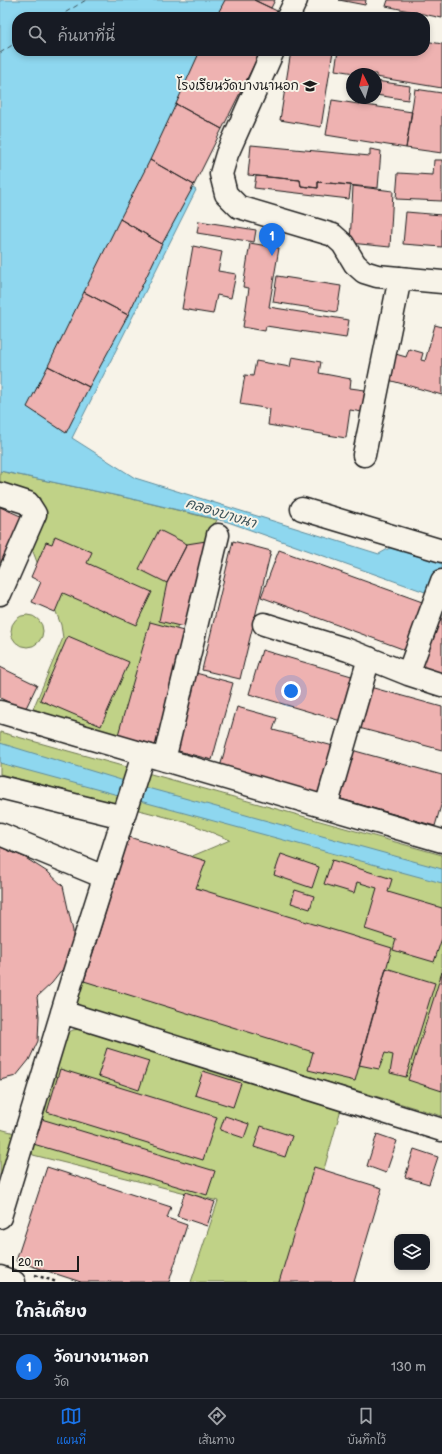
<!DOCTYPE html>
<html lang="th">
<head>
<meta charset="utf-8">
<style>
  body { margin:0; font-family:"Balsamiq Sans","Playpen Sans Thai",sans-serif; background:#242831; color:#f1f3f6 }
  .controls { position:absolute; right:12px; bottom:12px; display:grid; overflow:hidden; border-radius:8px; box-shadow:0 2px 6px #0003 }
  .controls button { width:36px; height:36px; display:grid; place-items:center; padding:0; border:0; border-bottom:1px solid #363941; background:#171b24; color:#f1f3f6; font:20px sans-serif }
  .compass { position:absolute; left:346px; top:68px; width:36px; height:36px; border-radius:50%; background:#171b24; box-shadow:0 2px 6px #0003; rotate:354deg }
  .scale { position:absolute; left:12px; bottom:10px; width:67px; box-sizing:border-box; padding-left:4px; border:2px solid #1c1c1c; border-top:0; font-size:11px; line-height:14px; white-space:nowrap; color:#1c1c1c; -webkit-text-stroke:3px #f7f3e8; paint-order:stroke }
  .you { position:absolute; left:291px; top:691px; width:14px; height:14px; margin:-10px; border:3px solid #fff; border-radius:50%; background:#1a73e8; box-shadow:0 0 0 6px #1a73e833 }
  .badge { display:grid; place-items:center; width:26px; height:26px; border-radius:50%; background:#1a73e8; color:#fff; font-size:13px; font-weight:700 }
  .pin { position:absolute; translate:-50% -33px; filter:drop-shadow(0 1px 2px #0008) }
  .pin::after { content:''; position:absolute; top:21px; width:14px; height:12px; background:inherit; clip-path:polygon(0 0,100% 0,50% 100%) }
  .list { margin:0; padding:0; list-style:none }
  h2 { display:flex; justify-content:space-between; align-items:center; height:52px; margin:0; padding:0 16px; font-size:17px }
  h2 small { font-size:13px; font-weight:400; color:#9ea1a6 }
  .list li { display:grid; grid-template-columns:26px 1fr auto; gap:12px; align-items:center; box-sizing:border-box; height:64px; padding:0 16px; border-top:1px solid #363941 }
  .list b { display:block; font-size:15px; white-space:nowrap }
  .list p { margin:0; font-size:13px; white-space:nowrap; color:#9ea1a6 }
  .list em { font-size:13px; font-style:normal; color:#9ea1a6 }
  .icon { flex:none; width:22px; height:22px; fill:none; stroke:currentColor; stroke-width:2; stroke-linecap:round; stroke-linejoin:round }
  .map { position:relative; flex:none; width:442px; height:1282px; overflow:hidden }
  .search { position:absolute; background:#171b24; box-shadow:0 2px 6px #0003; left:12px; right:12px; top:12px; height:44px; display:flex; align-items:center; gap:10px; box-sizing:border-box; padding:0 14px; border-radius:16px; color:#9ea1a6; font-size:15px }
  .sheet { height:116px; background:#171b24 }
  nav { display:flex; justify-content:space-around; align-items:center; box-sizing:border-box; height:56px; border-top:1px solid #363941; background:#171b24; font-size:11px; color:#9ea1a6 }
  nav a { display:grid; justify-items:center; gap:2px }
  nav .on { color:#1a73e8 }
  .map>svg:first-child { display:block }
</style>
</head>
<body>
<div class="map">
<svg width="442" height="1282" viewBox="0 0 442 1282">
  <rect width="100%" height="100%" fill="#f7f3e8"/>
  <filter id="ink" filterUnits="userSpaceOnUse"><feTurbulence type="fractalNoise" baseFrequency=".025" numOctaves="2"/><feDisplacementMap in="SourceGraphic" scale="8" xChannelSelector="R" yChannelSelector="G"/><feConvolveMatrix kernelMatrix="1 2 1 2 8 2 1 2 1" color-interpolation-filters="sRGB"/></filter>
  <g filter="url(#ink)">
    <path fill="#c0d287" stroke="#6e7752" d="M 0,471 L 128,498 L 217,520 L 209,536 L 137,744 L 33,709 L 63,638 L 61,625 L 32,549 L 42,515 L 40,498 L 0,487 Z
      M11 631a16 16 0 1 1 32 0a16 16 0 1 1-32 0Z
      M 0,732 L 442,855 L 442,1116 L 80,1008 L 73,999 L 112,883 L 136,880 L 230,840 L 189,823 L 0,774 Z
      M 86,1028 L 341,1109 L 292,1282 L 191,1282 L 218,1201 L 33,1155 L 29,1145 L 65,1034 L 73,1030 Z
      M 0,1129 L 15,1133 L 0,1179 Z"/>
    <path fill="#8ed7ef" stroke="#608c9b" d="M 0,0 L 272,0 L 263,17 L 17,17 L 17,51 L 246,51 L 162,166 L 196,190 L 72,438 L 135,478 L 379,554 L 395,545 L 442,561 L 442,598 L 228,522 L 128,498 L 0,471 Z
      M 0,743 L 144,787 L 442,869 L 442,883 L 0,763 Z"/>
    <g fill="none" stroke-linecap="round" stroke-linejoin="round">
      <path stroke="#3e545b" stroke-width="1" stroke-dasharray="5 4" stroke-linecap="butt" d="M 58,17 L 86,0
        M 0,53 L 17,42"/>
    </g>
    <path fill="#eeb2b1" stroke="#1c1c1c" d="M 225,0 L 254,0 L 277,11 L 274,17 L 216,17 Z
      M 254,0 L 275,0 L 271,8 Z
      M 339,0 L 366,0 L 365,5 Z
      M 388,0 L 442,0 L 442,18 L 386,6 Z
      M 425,41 L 442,44 L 442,88 L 376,77 L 376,74 L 361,74 L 335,70 L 338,51 L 425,51 Z
      M 200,51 L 261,51 L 222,129 L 176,104 Z
      M 291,51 L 333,51 L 321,127 L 280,120 Z
      M 376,81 L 410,86 L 408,100 L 376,95 Z
      M 415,89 L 442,93 L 442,153 L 406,148 Z
      M 332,100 L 412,112 L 406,148 L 326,135 Z
      M 176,104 L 222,129 L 194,185 L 150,160 Z
      M 251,145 L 370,156 L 370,149 L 381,151 L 378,188 L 318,182 L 318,188 L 301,186 L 300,180 L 248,175 Z
      M 150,160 L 194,185 L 162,244 L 120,219 Z
      M 434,160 L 442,160 L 442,201 L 396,199 L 398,173 L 433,175 Z
      M 256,176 L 300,180 L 301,186 L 318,188 L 318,182 L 351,185 L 349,199 L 254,188 Z
      M 353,186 L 393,191 L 390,247 L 350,243 Z
      M 406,212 L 442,215 L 442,247 L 403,244 Z
      M 120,219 L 162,244 L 128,315 L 84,292 Z
      M 199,221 L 256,230 L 254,242 L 197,233 Z
      M 250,243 L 279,248 L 269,307 L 349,320 L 346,338 L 266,326 L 265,331 L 243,327 L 249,288 L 243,287 Z
      M 193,246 L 222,252 L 218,271 L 236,274 L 231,298 L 217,295 L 213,314 L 182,309 Z
      M 277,276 L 341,286 L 337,312 L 273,302 Z
      M 84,292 L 128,315 L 89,387 L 48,366 Z
      M 435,325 L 442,327 L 442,395 L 385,379 L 392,353 L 406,357 L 409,349 L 423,353 L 421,360 L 425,361 Z
      M 292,357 L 321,362 L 319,373 L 351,379 L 350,388 L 365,390 L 362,412 L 350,410 L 346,438 L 268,425 L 270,409 L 240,404 L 245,375 L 253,376 L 256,361 L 290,367 Z
      M 48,366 L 89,387 L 66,433 L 27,407 Z
      M 0,507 L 25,518 L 4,566 L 0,564 Z
      M 159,530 L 187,544 L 167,583 L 139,569 Z
      M 55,536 L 92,552 L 87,563 L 152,592 L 136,625 L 63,593 L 55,612 L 32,602 L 41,582 L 31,577 L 46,542 L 52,544 Z
      M 206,541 L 188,628 L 159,621 L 167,583 L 187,544 Z
      M 233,541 L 271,551 L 240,679 L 202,670 Z
      M 279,550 L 425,603 L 408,651 L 261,597 Z
      M 442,608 L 442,681 L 414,673 Z
      M 150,622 L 191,633 L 159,746 L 118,735 Z
      M 68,636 L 129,662 L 101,726 L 40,700 Z
      M 262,650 L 355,677 L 341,721 L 249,694 Z
      M 0,667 L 37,685 L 25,710 L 0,698 Z
      M 192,672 L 233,683 L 212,760 L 171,749 Z
      M 370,687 L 442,707 L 442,750 L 359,728 Z
      M 237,707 L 277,718 L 273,730 L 337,747 L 323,795 L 220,767 Z
      M 348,749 L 442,775 L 442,802 L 435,826 L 334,797 Z
      M 129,837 L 206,861 L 196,888 L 392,948 L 355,1081 L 308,1070 L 313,1052 L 84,981 Z
      M 0,847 L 24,857 L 49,873 L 63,886 L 73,931 L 73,948 L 66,965 L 52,983 L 37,997 L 39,1016 L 38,1041 L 29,1060 L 16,1076 L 0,1080 Z
      M 281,854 L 319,867 L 312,888 L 274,875 Z
      M 332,860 L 392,879 L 388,892 L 442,908 L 442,938 L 434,962 L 393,950 L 396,939 L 365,929 L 377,888 L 357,882 L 354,893 L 324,884 Z
      M 295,890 L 314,896 L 310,909 L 291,903 Z
      M 386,968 L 435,983 L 406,1077 L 390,1073 L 393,1055 L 385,1053 L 379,1069 L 359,1065 Z
      M 442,972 L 442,1091 L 408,1080 Z
      M 107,1048 L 149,1061 L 139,1090 L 98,1076 Z
      M 60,1069 L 217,1117 L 203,1160 L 47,1112 Z
      M 203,1071 L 241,1083 L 233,1107 L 195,1095 Z
      M 225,1116 L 249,1124 L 244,1138 L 220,1130 Z
      M 38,1118 L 215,1171 L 207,1195 L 30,1143 Z
      M 261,1126 L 292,1136 L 285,1157 L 254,1147 Z
      M 377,1134 L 397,1141 L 386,1173 L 367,1166 Z
      M 414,1149 L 438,1157 L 429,1184 L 405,1177 Z
      M 47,1167 L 171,1207 L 167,1218 L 187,1225 L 169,1282 L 81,1282 L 16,1261 Z
      M 314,1167 L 382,1188 L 354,1282 L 279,1282 Z
      M 185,1192 L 215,1202 L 207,1226 L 177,1216 Z"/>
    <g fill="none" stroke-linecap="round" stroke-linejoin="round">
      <defs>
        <path id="minor" d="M 288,17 L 296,0
          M 273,51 L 227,154 L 221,174 L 226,194 L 239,207 L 333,235 L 343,244 L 355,264 L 364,272 L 377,276 L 442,282
          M 364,455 L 400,278
          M 0,494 L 28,503 L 35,514 L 0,594
          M 302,509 L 442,551
          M 264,624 L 348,650 L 408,674 L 442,685
          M 408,674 L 442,581
          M 0,712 L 442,841
          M 164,760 L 218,535
          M 0,787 L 123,817
          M 326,807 L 369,658
          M 0,834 L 104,877
          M 62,1012 L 442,1130
          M 0,1217 L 74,973 L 143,755
          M 0,1277 L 14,1282"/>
      </defs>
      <use href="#minor" stroke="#1c1c1c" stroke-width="25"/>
      <path stroke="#1c1c1c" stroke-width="2.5" stroke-dasharray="3 3" stroke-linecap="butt" d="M 35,1275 L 57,1282"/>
      <use href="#minor" stroke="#f7f3e8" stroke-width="22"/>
    </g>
  </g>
  <defs>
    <symbol id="school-bare" viewBox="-9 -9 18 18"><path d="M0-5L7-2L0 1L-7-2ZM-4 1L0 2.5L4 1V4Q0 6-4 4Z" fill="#1c1c1c" stroke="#f7f3e8" stroke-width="2.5" paint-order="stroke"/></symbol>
  </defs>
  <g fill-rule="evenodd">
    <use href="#school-bare" x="300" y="76" width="20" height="20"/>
  </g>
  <g text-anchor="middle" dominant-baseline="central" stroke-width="4" stroke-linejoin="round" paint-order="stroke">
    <g font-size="13" fill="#1c1c1c" stroke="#f7f3e8" text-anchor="end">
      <text x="299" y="86">โรงเรียนวัดบางนานอก</text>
    </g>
    <g font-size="14" font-style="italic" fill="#3e545b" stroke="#f7f3e8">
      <text transform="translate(221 513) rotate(17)">คลองบางนา</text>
    </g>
  </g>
</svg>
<div class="controls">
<button><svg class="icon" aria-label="layers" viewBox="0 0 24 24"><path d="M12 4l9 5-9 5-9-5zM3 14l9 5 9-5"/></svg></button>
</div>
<svg class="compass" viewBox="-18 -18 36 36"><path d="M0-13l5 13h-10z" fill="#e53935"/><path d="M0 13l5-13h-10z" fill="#9ea1a6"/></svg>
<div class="scale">20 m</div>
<div class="you"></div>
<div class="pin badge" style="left:272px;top:256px">1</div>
<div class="search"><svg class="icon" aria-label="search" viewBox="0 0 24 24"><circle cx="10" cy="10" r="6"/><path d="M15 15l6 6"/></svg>ค้นหาที่นี่</div>
</div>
<section class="sheet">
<h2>ใกล้เคียง<small></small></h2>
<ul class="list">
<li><span class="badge">1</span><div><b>วัดบางนานอก</b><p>วัด</p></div><em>130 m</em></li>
</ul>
</section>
<nav>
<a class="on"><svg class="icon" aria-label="map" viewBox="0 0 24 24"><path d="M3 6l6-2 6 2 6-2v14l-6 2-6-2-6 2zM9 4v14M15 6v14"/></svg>แผนที่</a>
<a><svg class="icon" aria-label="directions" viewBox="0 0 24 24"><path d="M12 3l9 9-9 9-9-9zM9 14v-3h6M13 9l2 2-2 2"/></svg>เส้นทาง</a>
<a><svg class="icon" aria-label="saved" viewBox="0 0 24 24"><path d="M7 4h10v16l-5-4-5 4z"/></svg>บันทึกไว้</a>
</nav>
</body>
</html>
